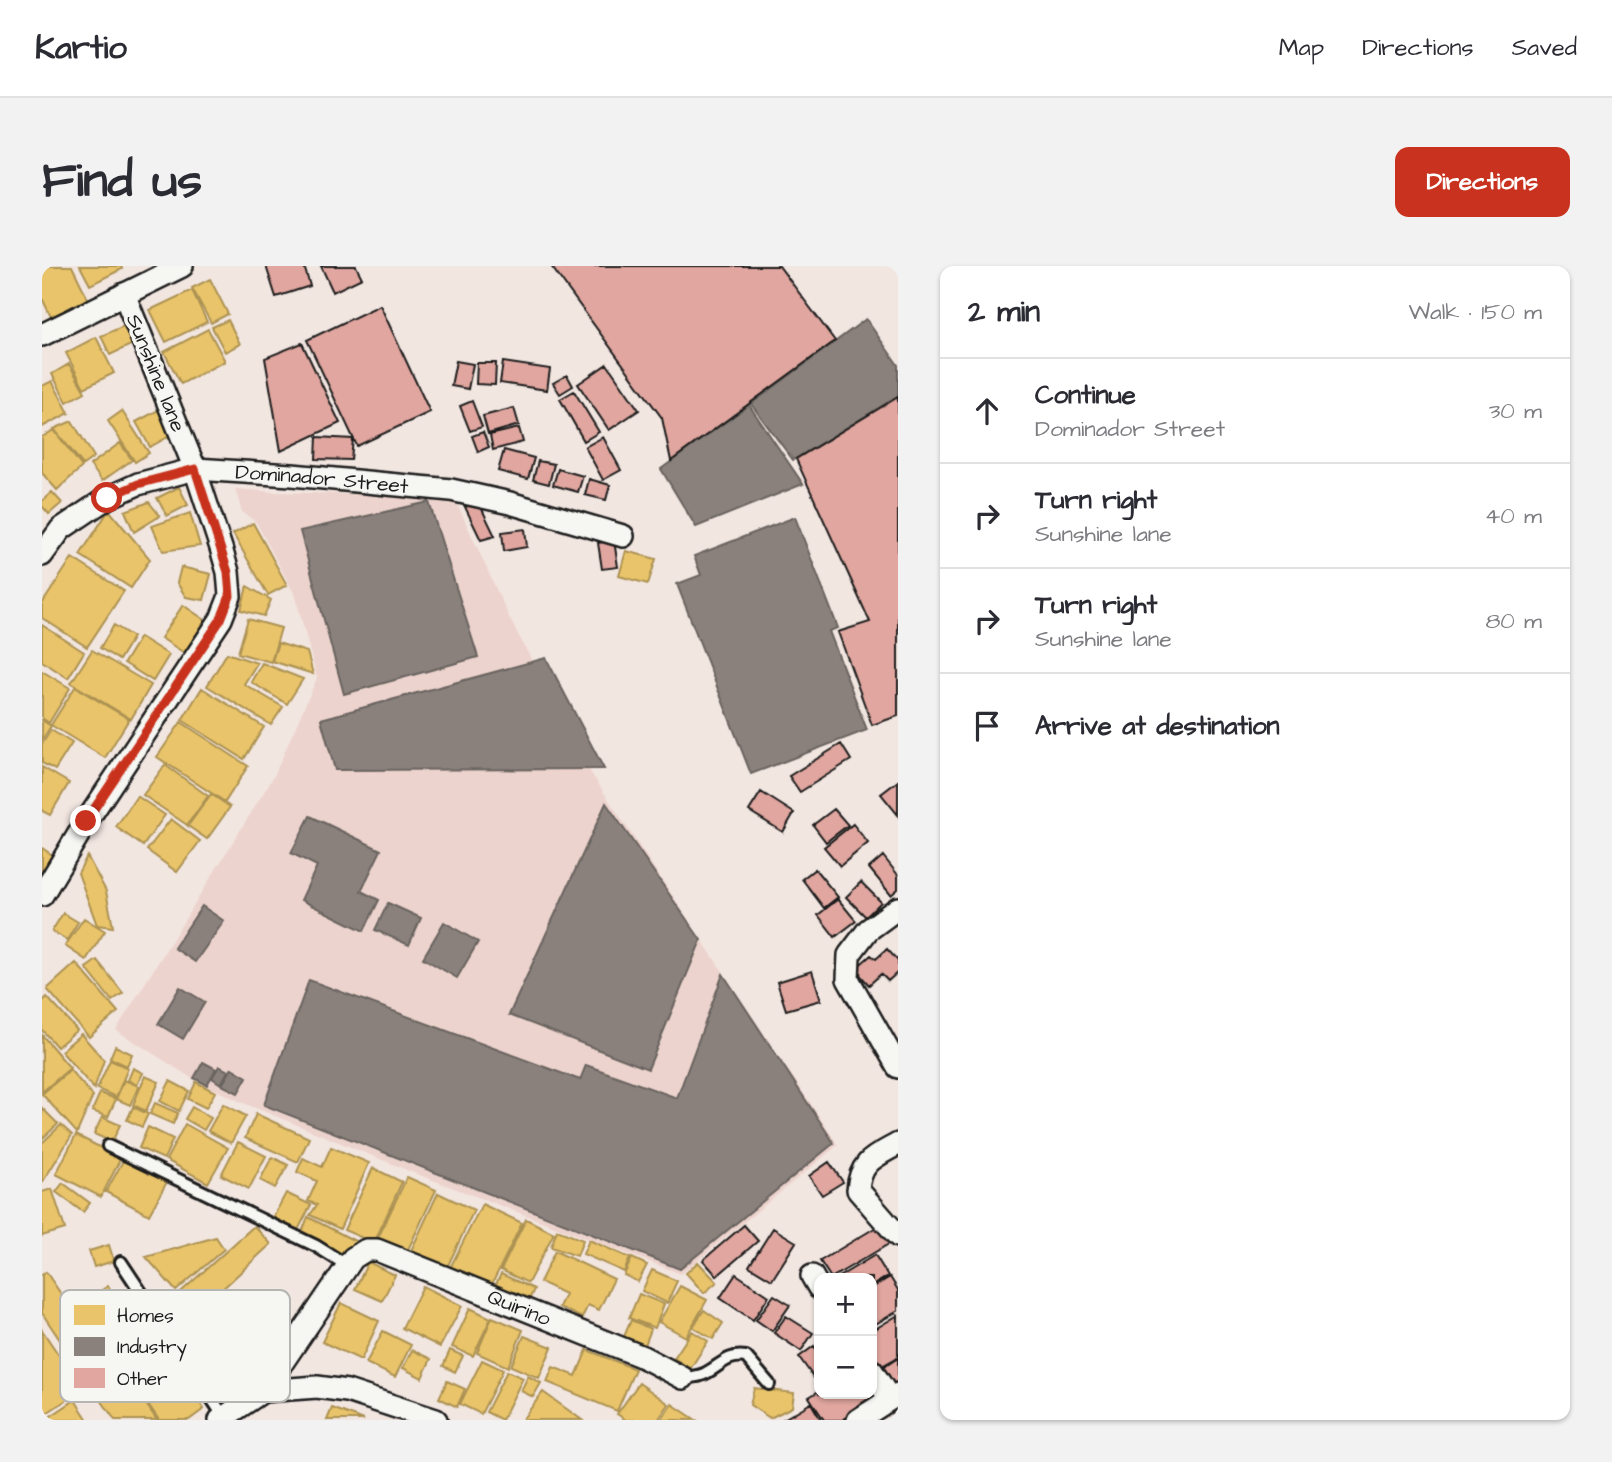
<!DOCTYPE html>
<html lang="en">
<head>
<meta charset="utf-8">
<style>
  body { margin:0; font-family:"Architects Daughter",sans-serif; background:#f2f2f3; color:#2b2b33 }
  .controls { position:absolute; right:21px; bottom:21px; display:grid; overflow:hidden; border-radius:14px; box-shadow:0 2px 5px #0004 }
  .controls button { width:63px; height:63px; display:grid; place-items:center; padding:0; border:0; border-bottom:2px solid #e1e1e2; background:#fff; color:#2b2b33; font:35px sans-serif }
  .stop { position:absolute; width:21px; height:21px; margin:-16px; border:5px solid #c8321e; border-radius:50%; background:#fff }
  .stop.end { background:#c8321e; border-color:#fff; box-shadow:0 2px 7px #0008 }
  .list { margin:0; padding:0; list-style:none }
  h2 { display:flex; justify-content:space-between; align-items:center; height:91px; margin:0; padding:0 28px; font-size:30px }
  h2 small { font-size:23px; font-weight:400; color:#7c7c81 }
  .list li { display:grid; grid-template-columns:46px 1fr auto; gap:21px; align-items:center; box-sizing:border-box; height:105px; padding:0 28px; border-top:2px solid #e1e1e2 }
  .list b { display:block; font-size:26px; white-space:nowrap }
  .list p { margin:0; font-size:23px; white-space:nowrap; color:#7c7c81 }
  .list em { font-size:23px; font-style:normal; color:#7c7c81 }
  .icon { flex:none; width:38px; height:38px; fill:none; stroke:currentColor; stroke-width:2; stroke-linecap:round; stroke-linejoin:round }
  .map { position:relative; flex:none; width:856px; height:1154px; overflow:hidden; border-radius:14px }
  header { display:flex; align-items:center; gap:42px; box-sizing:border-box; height:98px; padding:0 35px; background:#fff; border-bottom:2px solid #e1e1e2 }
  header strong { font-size:33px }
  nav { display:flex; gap:38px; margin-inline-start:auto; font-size:24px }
  .intro { display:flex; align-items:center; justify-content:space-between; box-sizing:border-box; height:168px; padding:0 42px }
  h1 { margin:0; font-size:49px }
  .button { padding:18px 32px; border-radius:14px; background:#c8321e; color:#fff; font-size:24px; font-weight:700 }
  main { display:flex; gap:42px; padding:0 42px }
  aside { flex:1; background:#fff; border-radius:14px; box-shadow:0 2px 5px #0004 }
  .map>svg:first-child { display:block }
</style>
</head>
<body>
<header>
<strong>Kartio</strong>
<nav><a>Map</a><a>Directions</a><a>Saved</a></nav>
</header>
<div class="intro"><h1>Find us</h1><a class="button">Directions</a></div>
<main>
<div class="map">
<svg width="856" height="1154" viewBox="0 0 856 1154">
  <rect width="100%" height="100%" fill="#f2e6e1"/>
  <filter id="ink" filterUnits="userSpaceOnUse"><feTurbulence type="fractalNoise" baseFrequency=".0143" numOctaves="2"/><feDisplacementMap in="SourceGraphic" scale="14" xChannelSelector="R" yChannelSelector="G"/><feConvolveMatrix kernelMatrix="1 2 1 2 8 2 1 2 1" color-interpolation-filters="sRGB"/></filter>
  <g filter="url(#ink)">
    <path fill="#edd3cd" d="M 193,223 L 235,226 L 412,231 L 467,351 L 549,507 L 796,879 L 639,1008 L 372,907 L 199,836 L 151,813 L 74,764 L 232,510 L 275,412 L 253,329 L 214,256 L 200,246 Z"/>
    <path fill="#e9c46a" stroke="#ac9253" stroke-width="2" d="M 0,0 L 30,0 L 46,33 L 9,51 L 0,32 Z
      M 38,0 L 79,0 L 80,3 L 48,19 Z
      M 168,13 L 186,48 L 169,57 L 150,22 Z
      M 150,24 L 165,56 L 124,76 L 108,44 Z
      M 186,54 L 198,78 L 183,86 L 170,61 Z
      M 84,59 L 93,77 L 68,89 L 59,70 Z
      M 166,63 L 183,95 L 139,118 L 122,86 Z
      M 54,71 L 72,107 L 42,122 L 24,87 Z
      M 27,98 L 43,126 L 25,136 L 10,108 Z
      M 10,115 L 27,147 L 0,161 L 0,120 Z
      M 120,142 L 133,167 L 108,181 L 94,156 Z
      M 80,145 L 107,187 L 93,196 L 66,155 Z
      M 30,155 L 52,191 L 41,199 L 12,163 Z
      M 12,164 L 40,201 L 15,224 L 0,207 L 0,171 Z
      M 78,177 L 90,194 L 60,215 L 48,199 Z
      M 137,221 L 146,239 L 125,250 L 115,232 Z
      M 10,226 L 20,237 L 7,248 L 0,240 L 0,235 Z
      M 107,236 L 118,250 L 92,266 L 83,245 Z
      M 67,244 L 108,293 L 89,322 L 38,289 Z
      M 148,247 L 158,280 L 121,285 L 110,260 Z
      M 211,257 L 245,319 L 226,329 L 191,268 Z
      M 584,285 L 614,293 L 606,318 L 577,310 Z
      M 30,292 L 82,325 L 45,381 L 0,352 L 0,338 Z
      M 139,301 L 169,308 L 162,334 L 144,331 L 135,317 Z
      M 205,320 L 229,334 L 222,350 L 199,344 Z
      M 141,339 L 166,356 L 144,388 L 119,372 Z
      M 206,353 L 239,362 L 229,396 L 196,387 Z
      M 0,359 L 42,386 L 26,412 L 0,395 Z
      M 72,359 L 91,371 L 77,394 L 58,382 Z
      M 98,371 L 127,389 L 111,415 L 82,397 Z
      M 236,377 L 265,386 L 271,408 L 230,395 Z
      M 50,384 L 109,419 L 89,453 L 29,417 Z
      M 185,387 L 215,397 L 202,418 L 241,441 L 229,459 L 165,420 Z
      M 220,397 L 261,413 L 245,438 L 209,416 Z
      M 0,405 L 28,422 L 7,457 L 0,452 Z
      M 33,421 L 87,453 L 63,492 L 9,459 Z
      M 160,422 L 222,461 L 202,493 L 140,454 Z
      M 0,454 L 9,460 L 0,474 Z
      M 139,456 L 206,500 L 183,536 L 115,491 Z
      M 9,464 L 30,477 L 13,504 L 0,497 L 0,478 Z
      M 123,499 L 166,530 L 145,559 L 101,529 Z
      M 0,501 L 27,517 L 8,549 L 0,545 Z
      M 169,528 L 188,541 L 165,573 L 146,560 Z
      M 95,530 L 123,549 L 101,580 L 74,561 Z
      M 129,553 L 158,575 L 135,606 L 105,584 Z
      M 0,582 L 12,590 L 0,608 Z
      M 45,590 L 64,625 L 71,661 L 55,659 L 36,607 Z
      M 21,647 L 36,656 L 25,674 L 10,665 Z
      M 42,652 L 63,665 L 44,694 L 23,680 Z
      M 55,694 L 81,727 L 70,735 L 44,702 Z
      M 34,697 L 76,746 L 47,771 L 5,723 Z
      M 5,731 L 35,764 L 15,781 L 0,764 L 0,736 Z
      M 39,768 L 62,794 L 52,823 L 19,785 Z
      M 0,769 L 28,802 L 0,826 Z
      M 73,780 L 90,788 L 85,800 L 68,792 Z
      M 68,794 L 86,802 L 74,831 L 55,823 Z
      M 91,802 L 101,807 L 95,819 L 86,814 Z
      M 28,804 L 51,830 L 35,867 L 0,828 Z
      M 103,810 L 117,816 L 104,845 L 91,839 Z
      M 82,814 L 97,820 L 88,839 L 74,833 Z
      M 128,815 L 147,825 L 137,845 L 118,835 Z
      M 154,816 L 173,826 L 164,842 L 146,833 Z
      M 58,827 L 74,833 L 66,851 L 50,845 Z
      M 113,837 L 136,847 L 131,858 L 108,848 Z
      M 181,838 L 204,850 L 189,877 L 166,865 Z
      M 91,841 L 106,848 L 100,861 L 85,854 Z
      M 150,841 L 169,852 L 162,864 L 143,853 Z
      M 0,842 L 16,858 L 0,873 Z
      M 214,848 L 267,872 L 256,896 L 203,872 Z
      M 60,851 L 78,859 L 70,876 L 52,868 Z
      M 143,858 L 186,882 L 166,917 L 124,894 Z
      M 19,859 L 30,869 L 0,917 L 0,877 Z
      M 106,861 L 131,873 L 122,893 L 97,882 Z
      M 34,869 L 79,892 L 59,931 L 14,908 Z
      M 196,876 L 224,890 L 207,923 L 179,909 Z
      M 289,881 L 327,897 L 298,963 L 268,949 L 275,939 L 266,935 L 275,915 L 255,906 L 261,892 L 280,901 Z
      M 83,891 L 126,914 L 107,949 L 64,926 Z
      M 230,891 L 246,899 L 233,922 L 218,914 Z
      M 331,902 L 360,916 L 332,977 L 302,964 Z
      M 365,911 L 394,924 L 364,988 L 335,974 Z
      M 21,917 L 48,937 L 41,946 L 14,926 Z
      M 10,923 L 23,963 L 0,970 L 0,926 Z
      M 244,927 L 269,939 L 254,968 L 229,955 Z
      M 396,927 L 432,944 L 403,1006 L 367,989 Z
      M 440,938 L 480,957 L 448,1022 L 408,1002 Z
      M 266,951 L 317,977 L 307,993 L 260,966 Z
      M 484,953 L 512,967 L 486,1017 L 459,1004 Z
      M 212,960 L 229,978 L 149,1052 L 131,1033 Z
      M 515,964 L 541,974 L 535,990 L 509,981 Z
      M 174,971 L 182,983 L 134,1025 L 104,991 Z
      M 547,974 L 588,992 L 582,1006 L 541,988 Z
      M 67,979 L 72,995 L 52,1001 L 47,985 Z
      M 513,985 L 572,1013 L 557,1044 L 546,1039 L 540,1052 L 517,1041 L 523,1028 L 498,1016 Z
      M 590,992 L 605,999 L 596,1016 L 582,1009 Z
      M 326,996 L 353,1009 L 340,1035 L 313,1023 Z
      M 656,996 L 675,1016 L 662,1027 L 644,1007 Z
      M 610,1004 L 635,1015 L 625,1037 L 600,1025 Z
      M 4,1006 L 30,1044 L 66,1020 L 82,1043 L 24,1083 L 0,1047 L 0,1009 Z
      M 459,1008 L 492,1023 L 485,1039 L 451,1024 Z
      M 381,1020 L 420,1040 L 398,1081 L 360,1062 Z
      M 638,1020 L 665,1034 L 644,1071 L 617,1056 Z
      M 191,1023 L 213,1052 L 172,1084 L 150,1055 Z
      M 597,1028 L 622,1038 L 613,1062 L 587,1052 Z
      M 299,1037 L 337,1055 L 319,1094 L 280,1076 Z
      M 428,1042 L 449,1052 L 431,1090 L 410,1081 Z
      M 662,1044 L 681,1057 L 671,1073 L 651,1061 Z
      M 220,1049 L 250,1074 L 200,1116 L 175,1086 Z
      M 450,1051 L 481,1064 L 466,1101 L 435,1087 Z
      M 589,1054 L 609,1063 L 602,1082 L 581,1073 Z
      M 0,1064 L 40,1124 L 0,1150 Z
      M 341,1065 L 369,1079 L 353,1111 L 324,1097 Z
      M 650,1065 L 666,1075 L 648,1103 L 632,1092 Z
      M 482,1070 L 510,1081 L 497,1112 L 469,1100 Z
      M 370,1084 L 389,1093 L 380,1112 L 361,1102 Z
      M 408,1084 L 421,1090 L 413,1106 L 401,1100 Z
      M 545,1084 L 593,1103 L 575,1145 L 505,1116 L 511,1101 L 534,1110 Z
      M 125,1088 L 162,1143 L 147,1154 L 117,1154 L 89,1113 Z
      M 440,1094 L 461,1104 L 439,1148 L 418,1138 Z
      M 465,1105 L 481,1112 L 460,1154 L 444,1146 Z
      M 486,1110 L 499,1117 L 491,1131 L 479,1125 Z
      M 86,1112 L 115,1154 L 73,1154 L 57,1131 Z
      M 405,1115 L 423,1123 L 415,1141 L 397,1132 Z
      M 597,1117 L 627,1138 L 616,1154 L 584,1154 L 575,1148 Z
      M 712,1122 L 752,1127 L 750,1141 L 728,1152 L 708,1139 Z
      M 501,1126 L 540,1154 L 480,1154 Z
      M 33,1134 L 46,1154 L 3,1154 Z
      M 630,1138 L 654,1154 L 619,1154 Z
      M 290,1142 L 322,1154 L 285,1154 Z"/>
    <path fill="#8a817c" stroke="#69635f" stroke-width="2" d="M 824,53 L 856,99 L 856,130 L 751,194 L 709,138 Z
      M 707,139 L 761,218 L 654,261 L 619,203 Z
      M 387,236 L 436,391 L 302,428 L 258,265 Z
      M 753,251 L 796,362 L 787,365 L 825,464 L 709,508 L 635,318 L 659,309 L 652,290 Z
      M 504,392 L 562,503 L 293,504 L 279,453 Z
      M 564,537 L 659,674 L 606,803 L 467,749 Z
      M 268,550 L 339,584 L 319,625 L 337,634 L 322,665 L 259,634 L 275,600 L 249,587 Z
      M 346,637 L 379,652 L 367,679 L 333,664 Z
      M 160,640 L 182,655 L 153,696 L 132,682 Z
      M 402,656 L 436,676 L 415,712 L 381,692 Z
      M 681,708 L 792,877 L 638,1003 L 222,839 L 267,714 L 538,814 L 544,799 L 635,832 Z
      M 138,721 L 163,736 L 141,773 L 116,758 Z
      M 161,796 L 174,803 L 165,819 L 152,812 Z
      M 177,800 L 186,805 L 179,818 L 170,812 Z
      M 190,802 L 205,811 L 196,827 L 180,819 Z"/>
    <path fill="#e0a69f" stroke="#1c1c1c" stroke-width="2" d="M 224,0 L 262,0 L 268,20 L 234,31 Z
      M 279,0 L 314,0 L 320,12 L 291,26 Z
      M 509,0 L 737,0 L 793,75 L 629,195 L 620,152 Z
      M 338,39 L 388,146 L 315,180 L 265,74 Z
      M 260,77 L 298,157 L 239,185 L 223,92 Z
      M 414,95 L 431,98 L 426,123 L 409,120 Z
      M 461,96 L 508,103 L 505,124 L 458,117 Z
      M 435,97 L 454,97 L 453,119 L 434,118 Z
      M 565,98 L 597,144 L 567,164 L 536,118 Z
      M 525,109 L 531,120 L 518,128 L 511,117 Z
      M 532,125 L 557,166 L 542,175 L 518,133 Z
      M 856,131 L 856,450 L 830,459 L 796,366 L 828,356 L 754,193 Z
      M 430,135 L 440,161 L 428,165 L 418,140 Z
      M 472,142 L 477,159 L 446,168 L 441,150 Z
      M 477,162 L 481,176 L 451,184 L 448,169 Z
      M 441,166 L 447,181 L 436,186 L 430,170 Z
      M 275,171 L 311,173 L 309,194 L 274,193 Z
      M 561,171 L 579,204 L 561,214 L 543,181 Z
      M 462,184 L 492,192 L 486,213 L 456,205 Z
      M 496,195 L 512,198 L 507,218 L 491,214 Z
      M 516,203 L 541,210 L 536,226 L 511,219 Z
      M 547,213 L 568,219 L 564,234 L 543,229 Z
      M 437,237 L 453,270 L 439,274 L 423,241 Z
      M 483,263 L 485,281 L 462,285 L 460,266 Z
      M 572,274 L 576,301 L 560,303 L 556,277 Z
      M 799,478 L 809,494 L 758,526 L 747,510 Z
      M 856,515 L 856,549 L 839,528 Z
      M 719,526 L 752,547 L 741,566 L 707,545 Z
      M 792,543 L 806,559 L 784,576 L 771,559 Z
      M 811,558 L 826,577 L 798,600 L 782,581 Z
      M 841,590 L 856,609 L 856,623 L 849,629 L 827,602 Z
      M 773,603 L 796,631 L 782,642 L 760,613 Z
      M 819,616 L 839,636 L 824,651 L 804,631 Z
      M 796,633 L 814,655 L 793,671 L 776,649 Z
      M 845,683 L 856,695 L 856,706 L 846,715 L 839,708 L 827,719 L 813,703 L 829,689 L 834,693 Z
      M 770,705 L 779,734 L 744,744 L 735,716 Z
      M 787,896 L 801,916 L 780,929 L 767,910 Z
      M 841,957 L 852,975 L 789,1012 L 778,995 Z
      M 702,959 L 716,975 L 675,1010 L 661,994 Z
      M 731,962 L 754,976 L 730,1014 L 707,1000 Z
      M 833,989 L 846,1010 L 830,1020 L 830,1012 L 795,1012 Z
      M 694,1008 L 727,1030 L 711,1054 L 678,1032 Z
      M 848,1011 L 856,1024 L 856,1045 L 830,1060 L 830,1022 Z
      M 732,1029 L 748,1039 L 730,1065 L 714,1054 Z
      M 856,1049 L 856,1091 L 838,1101 L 830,1087 L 830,1065 Z
      M 744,1050 L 771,1067 L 759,1085 L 732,1067 Z
      M 772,1080 L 777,1087 L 777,1119 L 757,1091 Z
      M 856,1092 L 856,1116 L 849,1120 L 839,1103 Z
      M 830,1117 L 838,1131 L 800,1154 L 782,1154 L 767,1131 L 777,1125 L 777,1128 L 830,1128 Z
      M 769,1137 L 779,1154 L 740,1154 Z"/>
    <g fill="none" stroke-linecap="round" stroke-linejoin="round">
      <defs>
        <path id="service" d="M 66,880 L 274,980 L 306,1000
          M 79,996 L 182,1151
          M 641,1112 C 649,1111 657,1111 664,1107 C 679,1099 686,1088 704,1091 L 727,1118"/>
        <g id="minor">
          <path d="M 0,69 L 140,0"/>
          <path id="s1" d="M 0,289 L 19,263 L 65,232 L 96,218 L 153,203 L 250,209 L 409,224 L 468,237 L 581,270"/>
          <path d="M 0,629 L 44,556 L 179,353 L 188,330 L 186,306 L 179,282 L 153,203 L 82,28"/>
          <path d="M 856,642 L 826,664 L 807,689 L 806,713 L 856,801"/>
          <path d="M 856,878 C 833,891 818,895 816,924 L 856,970"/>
          <path d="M 770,1010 L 777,1022"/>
          <path d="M 830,1105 L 848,1133"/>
          <path d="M 221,1125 L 275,1121 L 305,1125 L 394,1154"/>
          <path id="s2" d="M 178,1154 L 221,1125 L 311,992 L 324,984 L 335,984 L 601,1091 L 641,1112"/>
          <path d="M 816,1154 L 856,1128"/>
        </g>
      </defs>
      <use href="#service" stroke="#1c1c1c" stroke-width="16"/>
      <use href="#minor" stroke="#1c1c1c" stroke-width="26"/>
      <use href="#service" stroke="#f6f6f2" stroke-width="10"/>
      <use href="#minor" stroke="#f6f6f2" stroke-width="21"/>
    </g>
  </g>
  <g fill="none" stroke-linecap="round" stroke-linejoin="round" filter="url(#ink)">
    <path stroke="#c8321e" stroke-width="9" d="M 44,555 L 179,353 L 188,330 L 186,306 L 153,203 L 96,218 L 65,232"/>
  </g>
  <g text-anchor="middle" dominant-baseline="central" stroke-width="7" stroke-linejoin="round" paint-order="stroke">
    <g font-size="21" fill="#1c1c1c" stroke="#f6f6f2">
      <text transform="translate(114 107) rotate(68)">Sunshine lane</text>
      <text stroke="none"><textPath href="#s1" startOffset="308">Dominador Street</textPath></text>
      <text stroke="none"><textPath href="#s2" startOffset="392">Quirino</textPath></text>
    </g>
  </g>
  <rect x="18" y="1024" width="230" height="112" rx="10" fill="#f6f6f2" stroke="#b5b5b2" stroke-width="2"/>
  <rect x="32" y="1039" width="31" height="20" fill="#e9c46a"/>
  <rect x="32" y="1071" width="31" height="19" fill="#8a817c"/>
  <rect x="32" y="1102" width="31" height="20" fill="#e0a69f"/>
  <g font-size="19" fill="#1c1c1c">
    <text x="75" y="1056">Homes</text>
    <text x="75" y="1087">Industry</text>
    <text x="75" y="1119">Other</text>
  </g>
</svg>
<div class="controls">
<button>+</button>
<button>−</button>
</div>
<div class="stop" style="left:65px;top:232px"></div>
<div class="stop end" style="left:44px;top:555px"></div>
</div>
<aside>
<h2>2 min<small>Walk · 150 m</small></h2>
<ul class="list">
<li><svg class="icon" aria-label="ahead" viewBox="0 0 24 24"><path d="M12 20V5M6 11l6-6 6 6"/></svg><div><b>Continue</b><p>Dominador Street</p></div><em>30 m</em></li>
<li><svg class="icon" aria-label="right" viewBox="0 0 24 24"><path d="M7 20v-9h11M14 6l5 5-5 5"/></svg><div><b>Turn right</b><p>Sunshine lane</p></div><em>40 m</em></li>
<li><svg class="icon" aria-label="right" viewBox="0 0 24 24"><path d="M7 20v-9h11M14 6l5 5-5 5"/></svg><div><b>Turn right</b><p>Sunshine lane</p></div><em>80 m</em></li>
<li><svg class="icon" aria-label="arrive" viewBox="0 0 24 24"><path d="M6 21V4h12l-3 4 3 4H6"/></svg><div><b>Arrive at destination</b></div></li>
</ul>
</aside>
</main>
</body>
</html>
